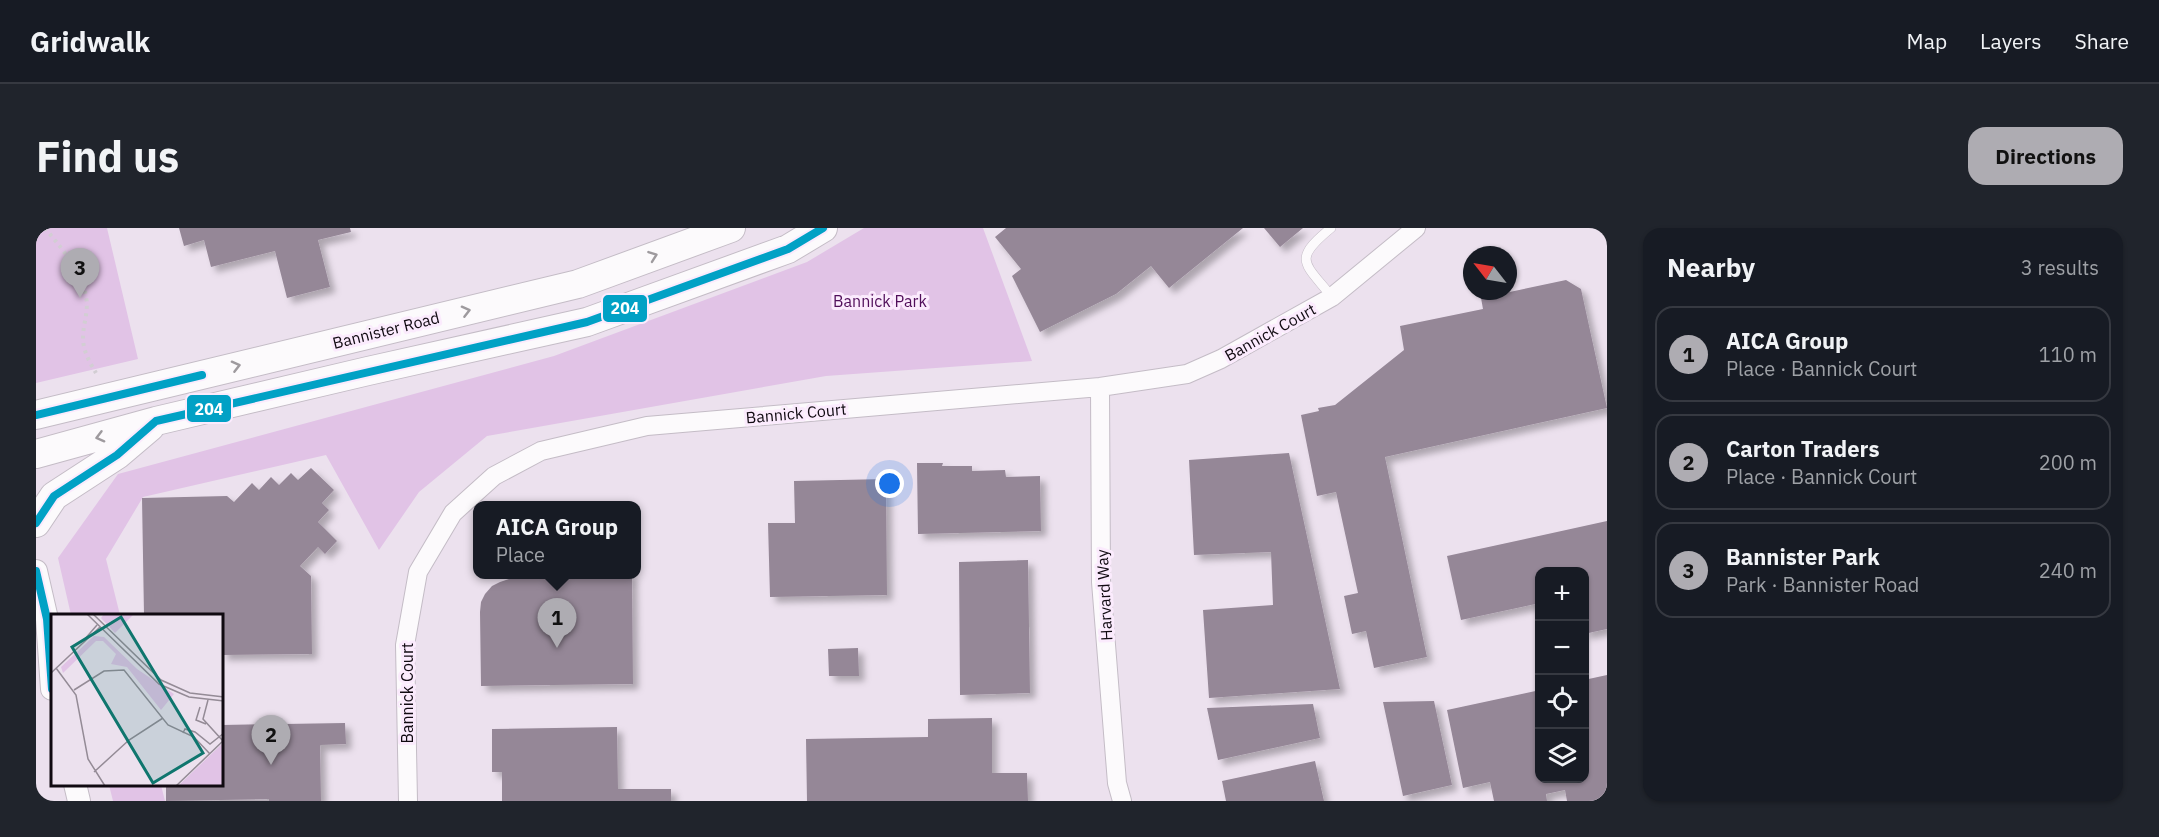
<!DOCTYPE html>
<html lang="en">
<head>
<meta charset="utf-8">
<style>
  body { margin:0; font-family:"IBM Plex Sans",sans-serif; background:#20242c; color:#f1f3f6 }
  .controls { position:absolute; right:18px; bottom:18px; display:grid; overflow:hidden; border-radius:12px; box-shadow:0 2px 4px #0004 }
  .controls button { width:54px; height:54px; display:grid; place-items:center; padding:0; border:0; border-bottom:2px solid #363941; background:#171b24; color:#f1f3f6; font:30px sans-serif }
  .compass { position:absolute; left:1427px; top:18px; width:54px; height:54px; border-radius:50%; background:#171b24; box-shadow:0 2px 4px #0004; rotate:301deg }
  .you { position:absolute; left:854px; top:256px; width:21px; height:21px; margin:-15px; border:4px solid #fff; border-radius:50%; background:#1a73e8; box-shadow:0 0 0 9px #1a73e833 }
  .badge { display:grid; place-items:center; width:39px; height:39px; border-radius:50%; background:#aeacb2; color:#111; font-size:20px; font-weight:700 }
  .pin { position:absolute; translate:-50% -50px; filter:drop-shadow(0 2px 3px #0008) }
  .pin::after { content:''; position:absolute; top:32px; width:21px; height:18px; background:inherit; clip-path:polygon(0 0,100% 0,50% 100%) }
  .popup { position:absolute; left:437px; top:273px; width:168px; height:78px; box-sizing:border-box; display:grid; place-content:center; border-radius:12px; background:#171b24; filter:drop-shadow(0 2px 4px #0005); font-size:20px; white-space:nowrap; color:#9ea1a6 }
  .popup b { font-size:22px; color:#f1f3f6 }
  .popup::after { content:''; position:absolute; left:50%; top:100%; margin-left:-12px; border:12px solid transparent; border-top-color:#171b24 }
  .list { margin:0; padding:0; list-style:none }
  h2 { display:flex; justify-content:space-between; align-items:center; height:78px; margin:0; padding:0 24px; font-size:26px }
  h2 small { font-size:20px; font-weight:400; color:#9ea1a6 }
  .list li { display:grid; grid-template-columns:39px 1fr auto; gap:18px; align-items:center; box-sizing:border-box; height:96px; margin:0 12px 12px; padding:0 12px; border:2px solid #363941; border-radius:18px }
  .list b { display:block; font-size:22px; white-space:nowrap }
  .list p { margin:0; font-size:20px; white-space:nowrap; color:#9ea1a6 }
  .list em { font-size:20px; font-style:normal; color:#9ea1a6 }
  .icon { flex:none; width:33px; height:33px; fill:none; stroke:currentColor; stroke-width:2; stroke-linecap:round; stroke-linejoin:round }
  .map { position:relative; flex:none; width:1571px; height:573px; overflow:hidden; border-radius:18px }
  header { display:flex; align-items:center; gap:36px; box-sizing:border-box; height:84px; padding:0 30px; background:#171b24; border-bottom:2px solid #363941 }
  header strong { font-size:28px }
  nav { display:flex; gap:33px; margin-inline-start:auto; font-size:21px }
  .intro { display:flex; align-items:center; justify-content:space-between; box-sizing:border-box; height:144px; padding:0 36px }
  h1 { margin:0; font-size:42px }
  .button { padding:15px 27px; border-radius:18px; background:#aeacb2; color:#111; font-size:21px; font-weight:700 }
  main { display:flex; gap:36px; padding:0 36px }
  aside { flex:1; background:#171b24; border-radius:18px; box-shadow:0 2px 4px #0004 }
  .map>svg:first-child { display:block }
</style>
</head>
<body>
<header>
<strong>Gridwalk</strong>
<nav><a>Map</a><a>Layers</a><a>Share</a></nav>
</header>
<div class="intro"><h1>Find us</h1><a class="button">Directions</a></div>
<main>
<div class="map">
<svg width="1571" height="573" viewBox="0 0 1571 573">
  <defs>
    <filter id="shadow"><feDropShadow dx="5.5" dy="5.5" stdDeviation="3" flood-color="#0004"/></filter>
  </defs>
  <rect width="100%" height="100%" fill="#ece1ee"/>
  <path fill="#e1c3e6" d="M 0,0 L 71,0 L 102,131 L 0,155 Z
    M 828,0 L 947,0 L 996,133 L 790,148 L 451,208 L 383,264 L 343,322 L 290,227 L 107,269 L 70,331 L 84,387 L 35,387 L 22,330 L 82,246 L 518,128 L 771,34 Z
    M 73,557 L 125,557 L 129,573 L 77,573 Z"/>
  <path fill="#958797" filter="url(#shadow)" d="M 143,0 L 314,0 L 315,4 L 282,12 L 294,59 L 251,70 L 239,23 L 175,39 L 168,12 L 148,18 Z
    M 970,0 L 1207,0 L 1133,60 L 1115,38 L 1080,66 L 1004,104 L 976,48 L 985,41 L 959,9 Z
    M 1228,0 L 1267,0 L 1244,19 Z
    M 1530,52 L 1545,61 L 1571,180 L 1349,229 L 1391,429 L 1338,440 L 1330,403 L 1316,406 L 1308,368 L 1322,365 L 1300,264 L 1281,268 L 1265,187 L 1283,183 L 1282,180 L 1299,177 L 1368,122 L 1364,98 L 1447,81 L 1445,70 Z
    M 1253,225 L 1304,461 L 1173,470 L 1167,382 L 1237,377 L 1235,324 L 1158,327 L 1153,232 Z
    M 881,235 L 907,235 L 906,238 L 936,238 L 936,243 L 969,242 L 970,249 L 1004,248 L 1005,303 L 882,306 Z
    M 275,240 L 298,262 L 286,275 L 293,282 L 282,294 L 301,313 L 289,326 L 282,319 L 264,338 L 275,348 L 276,426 L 186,427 L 186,387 L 108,387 L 106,270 L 191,268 L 198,274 L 216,255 L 223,262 L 235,249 L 243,257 L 255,245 L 262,252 Z
    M 850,251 L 851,367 L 734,369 L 732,295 L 759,295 L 758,253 Z
    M 1571,293 L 1571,401 L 1548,406 L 1548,344 L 1504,344 L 1504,375 L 1425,392 L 1411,328 Z
    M 992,332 L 994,465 L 924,467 L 923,334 Z
    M 505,346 L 596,346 L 597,456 L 445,458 L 444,384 L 445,374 L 449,366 L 456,358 L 464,354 L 473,351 L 505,351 Z
    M 822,420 L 823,448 L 793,448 L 792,421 Z
    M 1571,447 L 1571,573 L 1531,573 L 1529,562 L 1510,566 L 1511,573 L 1458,573 L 1454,554 L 1427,560 L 1411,482 L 1504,462 L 1504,550 L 1548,550 L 1548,452 Z
    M 1398,473 L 1416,557 L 1367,568 L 1347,474 Z
    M 1277,476 L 1284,510 L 1182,532 L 1171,480 Z
    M 956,490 L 956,545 L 991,545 L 992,573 L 771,573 L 770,511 L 892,509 L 892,491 Z
    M 309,495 L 310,516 L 284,517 L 285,573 L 233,573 L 233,571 L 130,573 L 130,556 L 186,556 L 186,497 Z
    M 581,499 L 582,561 L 635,561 L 635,573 L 466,573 L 466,544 L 456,544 L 456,501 Z
    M 1279,533 L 1288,573 L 1190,573 L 1186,553 Z"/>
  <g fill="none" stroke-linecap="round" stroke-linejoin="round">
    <defs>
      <path id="service" d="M 1295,0 C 1256,32 1268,34 1296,69"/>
      <path id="minor" d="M 1064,159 L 1065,354 L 1081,555 L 1086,573
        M 372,573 L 369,417 L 382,344 L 417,285 L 458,248 L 505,223 L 611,198 L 1064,159 L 1151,146 L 1185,131 L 1296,69 L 1380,0"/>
      <path id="tertiary" d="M 0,343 L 11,391 L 16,461
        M 39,556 L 43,573"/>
      <path id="primary" d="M 0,187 L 542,56 L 695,0
        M 0,226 L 120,193 L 332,143 L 551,94 L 752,21 L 787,0
        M 0,295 L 18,268 L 81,227 L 114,199"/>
    </defs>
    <use href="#service" stroke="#c4bcc6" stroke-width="10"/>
    <use href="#minor" stroke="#c4bcc6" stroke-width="20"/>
    <use href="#tertiary" stroke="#c4bcc6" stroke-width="24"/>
    <use href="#primary" stroke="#c4bcc6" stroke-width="30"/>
    <path stroke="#d2ced3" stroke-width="4" stroke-dasharray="3 4.5" stroke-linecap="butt" d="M 9,0 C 26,21 44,41 50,68 C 53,83 47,96 47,110 C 47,123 54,135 60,145"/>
    <use href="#service" stroke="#fcfafc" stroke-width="9"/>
    <use href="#minor" stroke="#fcfafc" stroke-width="18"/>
    <use href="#tertiary" stroke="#fcfafc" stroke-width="22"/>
    <use href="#primary" stroke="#fcfafc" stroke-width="28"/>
    <defs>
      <path id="bus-1" d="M 0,187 L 166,147
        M 0,295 L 18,268 L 81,227 L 120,193 L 551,94 L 752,21 L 787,0
        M 0,343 L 11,391 L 16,461"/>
    </defs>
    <use href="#bus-1" stroke="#fbebfd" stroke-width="12"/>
    <use href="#bus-1" stroke="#01a1c5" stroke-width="8"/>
  </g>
  <defs><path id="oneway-chevron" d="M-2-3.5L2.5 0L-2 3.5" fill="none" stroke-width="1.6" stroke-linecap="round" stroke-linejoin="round" transform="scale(1.5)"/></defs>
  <g stroke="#9e9a9e">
    <use href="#oneway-chevron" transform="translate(617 28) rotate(-20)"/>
    <use href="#oneway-chevron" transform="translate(430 83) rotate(-14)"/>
    <use href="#oneway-chevron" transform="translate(200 138) rotate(-14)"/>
    <use href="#oneway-chevron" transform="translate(64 209) rotate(165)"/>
  </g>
  <g text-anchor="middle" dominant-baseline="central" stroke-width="6" stroke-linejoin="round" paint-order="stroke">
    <g font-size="16" fill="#500e5a" stroke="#fbebfd">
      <text x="844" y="73">Bannick Park</text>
    </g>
    <g font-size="16" fill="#100a11" stroke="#fbebfd">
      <text transform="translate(350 102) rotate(-14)">Bannister Road</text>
      <text transform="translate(1234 104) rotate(-29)">Bannick Court</text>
      <text transform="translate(760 185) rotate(-5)">Bannick Court</text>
      <text transform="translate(1068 367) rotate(-93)">Harvard Way</text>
      <text transform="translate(371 465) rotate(-90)">Bannick Court</text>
    </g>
  </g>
  <g transform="translate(15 386)">
    <rect width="172" height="172" fill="#ece1ee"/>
    <path d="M 53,0 L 83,0 L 64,19 L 50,4 ZM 43,22 L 53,23 L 86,55 L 123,80 L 110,96 L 76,53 L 60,50 L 65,40 L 52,27 L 45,27 L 12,59 L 10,53 ZM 172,129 L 172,172 L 127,172 Z" fill="#e1c3e6"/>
    <path fill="none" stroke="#948b96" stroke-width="1.5" d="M 36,0 L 108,70 L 138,83 L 173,87M 42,0 L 110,66 L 139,79 L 173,83M 33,26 L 46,11M 5,54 L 25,81 L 37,145 L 54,172M 0,59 L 49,13M 23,76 L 53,57 L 73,56 L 117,111 L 143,123 L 159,140M 157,86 L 152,105 L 172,127M 149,93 L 145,106 L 155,110M 132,119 L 134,115 L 144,118 L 159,130 L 173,119M 43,158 L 78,126 L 112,104M 125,172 L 173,126"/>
    <path fill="#0f766e" fill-opacity="0.15" stroke="#0f766e" stroke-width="3" d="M 70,3 L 152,139 L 102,169 L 21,33 Z"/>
    <rect width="172" height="172" fill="none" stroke="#100a11" stroke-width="3"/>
  </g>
  <g stroke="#fbebfd" stroke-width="2">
    <rect x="566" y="66" width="46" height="29" rx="6" fill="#01a1c5"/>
    <rect x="150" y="166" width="46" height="29" rx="6" fill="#01a1c5"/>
  </g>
  <g font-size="16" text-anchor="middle" font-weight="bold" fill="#fff">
    <text x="589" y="86">204</text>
    <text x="173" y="187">204</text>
  </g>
</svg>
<div class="controls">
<button>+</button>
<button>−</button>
<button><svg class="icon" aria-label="locate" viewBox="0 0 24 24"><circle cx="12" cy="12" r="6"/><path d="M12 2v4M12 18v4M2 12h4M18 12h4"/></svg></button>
<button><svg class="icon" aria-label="layers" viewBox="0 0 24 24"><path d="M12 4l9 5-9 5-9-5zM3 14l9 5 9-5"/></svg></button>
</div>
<svg class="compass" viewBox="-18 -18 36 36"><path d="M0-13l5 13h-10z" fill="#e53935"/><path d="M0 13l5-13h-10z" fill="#9ea1a6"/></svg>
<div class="you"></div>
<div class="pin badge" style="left:521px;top:420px">1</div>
<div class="popup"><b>AICA Group</b>Place</div>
<div class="pin badge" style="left:235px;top:537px">2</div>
<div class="pin badge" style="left:44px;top:70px">3</div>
</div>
<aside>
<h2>Nearby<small>3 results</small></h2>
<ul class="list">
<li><span class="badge">1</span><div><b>AICA Group</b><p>Place · Bannick Court</p></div><em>110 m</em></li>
<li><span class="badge">2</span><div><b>Carton Traders</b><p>Place · Bannick Court</p></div><em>200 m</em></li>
<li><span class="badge">3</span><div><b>Bannister Park</b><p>Park · Bannister Road</p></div><em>240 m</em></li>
</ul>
</aside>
</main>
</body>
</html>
